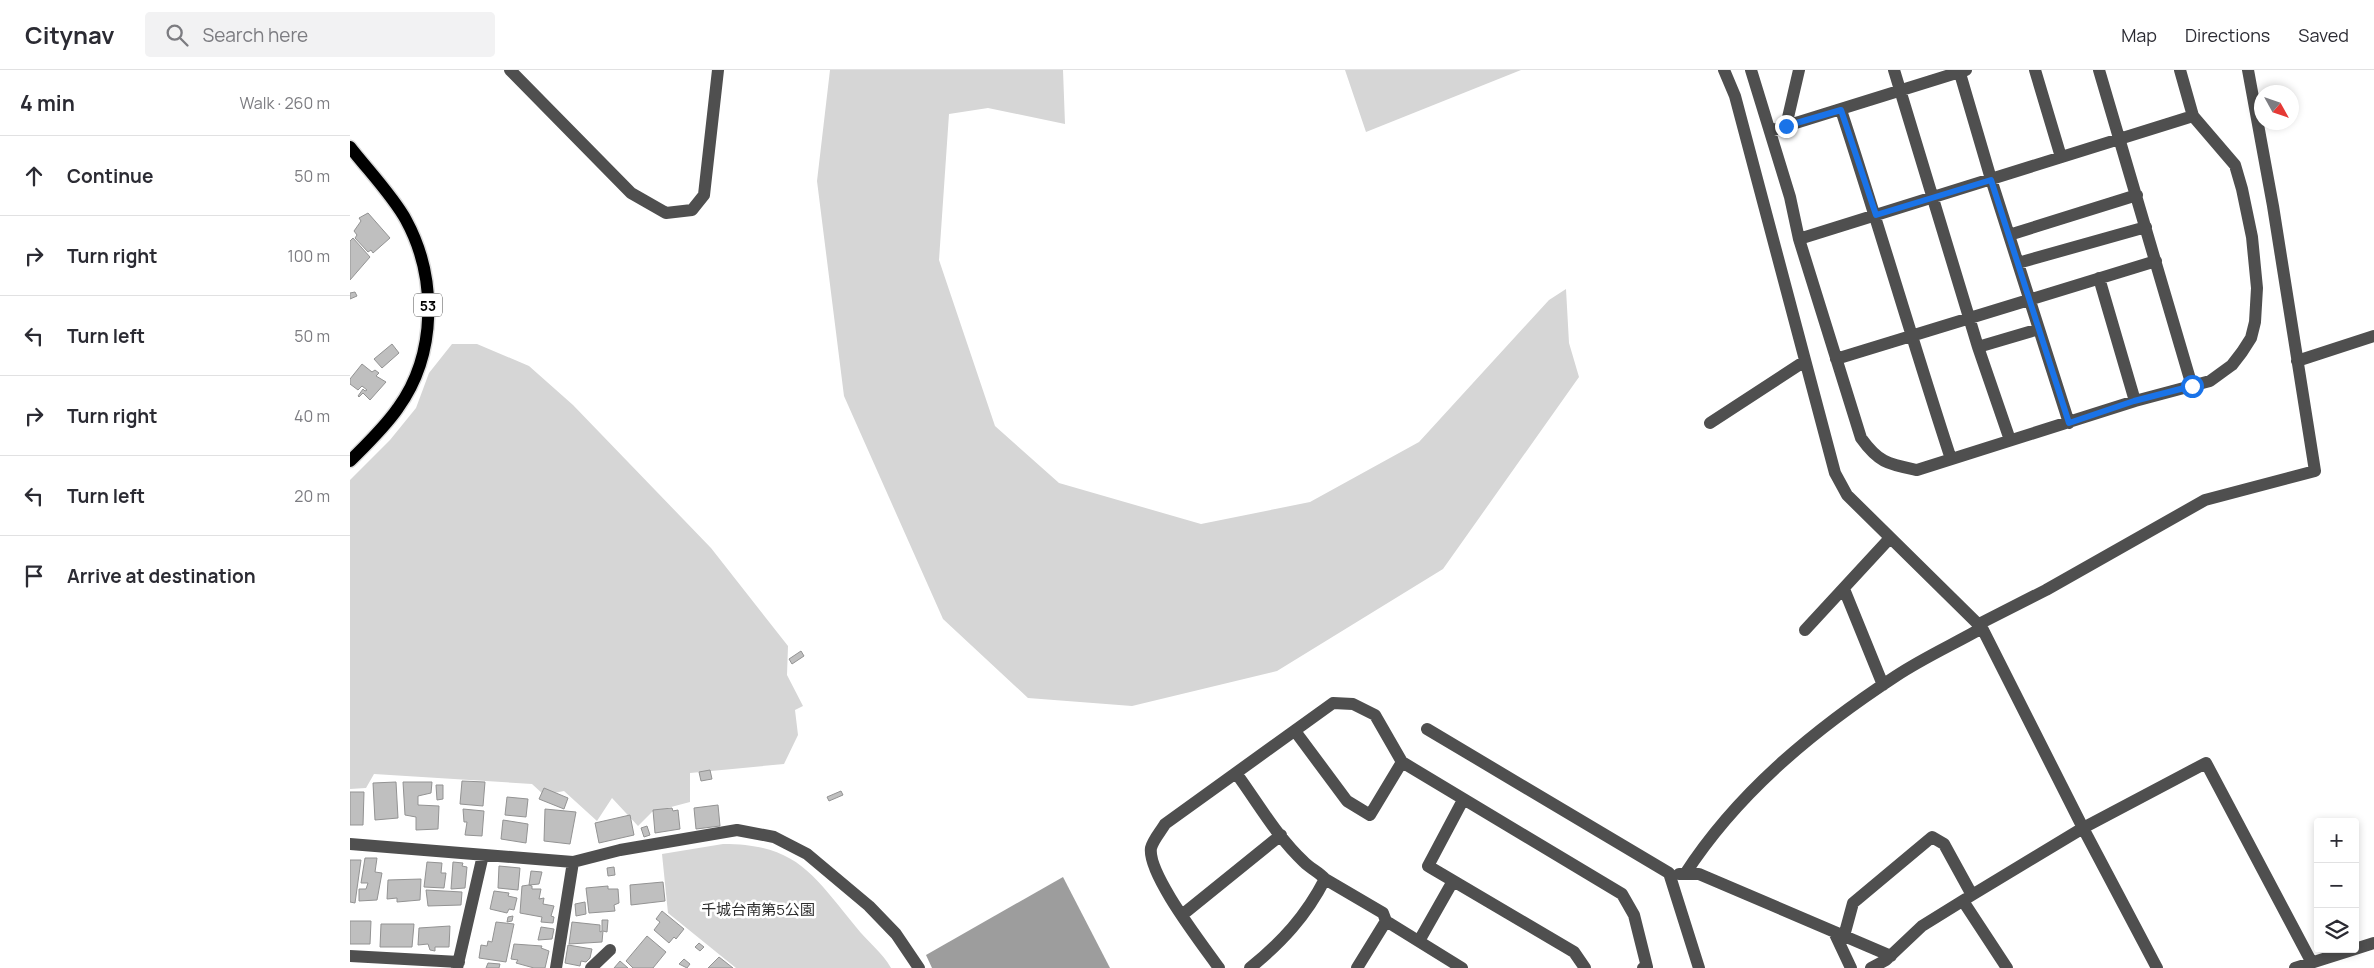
<!DOCTYPE html>
<html lang="en">
<head>
<meta charset="utf-8">
<style>
  body { margin:0; font-family:Manrope,"Noto Sans JP",sans-serif; background:#f2f2f3; color:#2b2b33 }
  .controls { position:absolute; right:15px; bottom:15px; display:grid; overflow:hidden; border-radius:5px; box-shadow:0 2px 8px #0003 }
  .controls button { width:45px; height:45px; display:grid; place-items:center; padding:0; border:0; border-bottom:1px solid #e1e1e2; background:#fff; color:#2b2b33; font:25px sans-serif }
  .compass { position:absolute; left:1904px; top:15px; width:45px; height:45px; border-radius:50%; background:#fff; box-shadow:0 2px 8px #0003; rotate:130deg }
  .stop { position:absolute; width:15px; height:15px; margin:-11px; border:4px solid #1a73e8; border-radius:50%; background:#fff }
  .stop.end { background:#1a73e8; border-color:#fff; box-shadow:0 1px 5px #0008 }
  .list { margin:0; padding:0; list-style:none }
  h2 { display:flex; justify-content:space-between; align-items:center; height:65px; margin:0; padding:0 20px; font-size:21px }
  h2 small { font-size:16px; font-weight:400; color:#7c7c81 }
  .list li { display:grid; grid-template-columns:32px 1fr auto; gap:15px; align-items:center; box-sizing:border-box; height:80px; padding:0 20px; border-top:1px solid #e1e1e2 }
  .list b { display:block; font-size:19px; white-space:nowrap }
  .list em { font-size:16px; font-style:normal; color:#7c7c81 }
  .icon { flex:none; width:28px; height:28px; fill:none; stroke:currentColor; stroke-width:2; stroke-linecap:round; stroke-linejoin:round }
  .map { position:relative; flex:none; width:2024px; height:898px; overflow:hidden }
  header { display:flex; align-items:center; gap:30px; box-sizing:border-box; height:70px; padding:0 25px; background:#fff; border-bottom:1px solid #e1e1e2 }
  header strong { font-size:24px }
  nav { display:flex; gap:28px; margin-inline-start:auto; font-size:18px }
  .search { width:350px; height:45px; background:#f2f2f3; display:flex; align-items:center; gap:12px; box-sizing:border-box; padding:0 18px; border-radius:5px; color:#7c7c81; font-size:19px }
  main { display:flex }
  aside { flex:1; background:#fff }
  .map>svg:first-child { display:block }
</style>
</head>
<body>
<header>
<strong>Citynav</strong>
<div class="search"><svg class="icon" aria-label="search" viewBox="0 0 24 24"><circle cx="10" cy="10" r="6"/><path d="M15 15l6 6"/></svg>Search here</div>
<nav><a>Map</a><a>Directions</a><a>Saved</a></nav>
</header>
<main>
<aside>
<h2>4 min<small>Walk · 260 m</small></h2>
<ul class="list">
<li><svg class="icon" aria-label="ahead" viewBox="0 0 24 24"><path d="M12 20V5M6 11l6-6 6 6"/></svg><div><b>Continue</b></div><em>50 m</em></li>
<li><svg class="icon" aria-label="right" viewBox="0 0 24 24"><path d="M7 20v-9h11M14 6l5 5-5 5"/></svg><div><b>Turn right</b></div><em>100 m</em></li>
<li><svg class="icon" aria-label="left" viewBox="0 0 24 24"><path d="M17 20v-9H6M10 6l-5 5 5 5"/></svg><div><b>Turn left</b></div><em>50 m</em></li>
<li><svg class="icon" aria-label="right" viewBox="0 0 24 24"><path d="M7 20v-9h11M14 6l5 5-5 5"/></svg><div><b>Turn right</b></div><em>40 m</em></li>
<li><svg class="icon" aria-label="left" viewBox="0 0 24 24"><path d="M17 20v-9H6M10 6l-5 5 5 5"/></svg><div><b>Turn left</b></div><em>20 m</em></li>
<li><svg class="icon" aria-label="arrive" viewBox="0 0 24 24"><path d="M6 21V4h12l-3 4 3 4H6"/></svg><div><b>Arrive at destination</b></div></li>
</ul>
</aside>
<div class="map">
<svg width="2024" height="898" viewBox="0 0 2024 898">
  <rect width="100%" height="100%" fill="#fff"/>
  <path fill="#d6d6d6" d="M 480,0 L 713,0 L 715,54 L 638,38 L 599,44 L 589,190 L 645,356 L 709,413 L 851,454 L 960,432 L 1069,372 L 1199,230 L 1216,219 L 1219,273 L 1229,307 L 1093,499 L 927,601 L 782,636 L 678,628 L 593,549 L 494,326 L 467,111 Z
    M 995,0 L 1171,0 L 1016,62 Z
    M 102,274 L 127,274 L 179,296 L 223,335 L 361,478 L 438,576 L 437,605 L 453,636 L 445,640 L 448,665 L 434,694 L 340,703 L 340,732 L 302,742 L 288,756 L 262,728 L 247,751 L 214,721 L 194,725 L 182,714 L 24,704 L 16,718 L 0,719 L 0,410 L 40,370 L 66,338 L 79,303 Z
    M 373,774 C 447,774 463,805 506,857 C 517,871 533,883 541,898 L 386,898 L 318,843 L 312,784 Z"/>
  <path fill="#9d9d9d" d="M 713,807 L 760,898 L 582,898 L 576,885 Z"/>
  <path fill="#bfbfbf" stroke="#939393" d="M 18,143 L 40,168 L 23,183 L 21,180 L 18,182 L 5,168 L 7,165 L 4,161 L 11,151 L 9,148 Z
    M 3,168 L 20,187 L 0,210 L 0,171 Z
    M 5,222 L 7,226 L 0,229 L 0,223 Z
    M 42,274 L 49,283 L 32,298 L 24,289 Z
    M 12,294 L 22,302 L 25,300 L 29,303 L 26,306 L 36,312 L 20,330 L 13,323 L 9,327 L 8,326 L 13,319 L 15,321 L 17,320 L 12,316 L 8,320 L 0,314 L 0,309 Z
    M 451,581 L 454,586 L 442,594 L 439,589 Z
    M 360,700 L 362,709 L 351,711 L 349,702 Z
    M 112,711 L 135,712 L 133,736 L 110,734 Z
    M 46,712 L 48,748 L 25,750 L 23,713 Z
    M 53,712 L 82,712 L 81,723 L 68,726 L 68,735 L 89,736 L 88,759 L 66,760 L 66,747 L 55,745 Z
    M 86,715 L 93,715 L 93,729 L 87,730 Z
    M 194,718 L 218,728 L 214,739 L 189,729 Z
    M 491,721 L 493,725 L 479,731 L 477,727 Z
    M 0,722 L 14,722 L 13,755 L 0,755 Z
    M 157,727 L 178,729 L 176,747 L 155,745 Z
    M 368,735 L 370,756 L 346,759 L 344,738 Z
    M 322,738 L 323,741 L 328,740 L 330,759 L 305,763 L 303,740 Z
    M 113,739 L 134,741 L 132,766 L 115,765 L 117,752 L 114,752 Z
    M 195,739 L 226,742 L 220,774 L 194,771 Z
    M 280,745 L 284,765 L 249,773 L 245,753 Z
    M 153,750 L 178,754 L 176,773 L 151,769 Z
    M 297,756 L 300,765 L 294,767 L 291,758 Z
    M 15,788 L 27,788 L 25,802 L 32,803 L 27,830 L 9,831 L 9,819 L 16,819 L 18,813 L 11,813 Z
    M 0,790 L 11,790 L 5,833 L 0,832 Z
    M 77,792 L 92,793 L 91,803 L 96,803 L 94,818 L 74,817 Z
    M 103,792 L 113,793 L 112,796 L 117,797 L 115,818 L 101,819 Z
    M 149,796 L 170,798 L 168,820 L 148,818 Z
    M 264,797 L 265,805 L 258,806 L 257,798 Z
    M 181,801 L 192,802 L 189,814 L 179,815 Z
    M 71,809 L 70,830 L 47,832 L 47,828 L 37,829 L 38,810 Z
    M 313,812 L 315,831 L 281,835 L 280,815 Z
    M 179,815 L 182,816 L 182,819 L 191,819 L 189,829 L 194,828 L 193,834 L 204,836 L 201,846 L 204,847 L 203,853 L 191,852 L 192,847 L 170,843 L 172,816 Z
    M 258,816 L 258,819 L 268,819 L 269,833 L 264,835 L 265,841 L 239,843 L 236,818 Z
    M 76,820 L 112,822 L 111,835 L 78,836 Z
    M 144,821 L 159,823 L 158,826 L 167,828 L 164,840 L 159,839 L 157,843 L 140,839 Z
    M 235,832 L 236,844 L 226,846 L 225,834 Z
    M 312,841 L 334,859 L 326,869 L 324,867 L 319,873 L 304,860 L 310,852 L 306,849 Z
    M 163,846 L 162,851 L 157,852 L 158,847 Z
    M 252,850 L 258,850 L 257,862 L 253,861 L 252,872 L 219,874 L 222,852 L 250,855 L 250,862 L 252,861 Z
    M 0,851 L 21,851 L 20,874 L 0,874 Z
    M 146,852 L 164,854 L 156,892 L 129,888 L 131,875 L 137,876 L 138,871 L 142,872 Z
    M 31,854 L 64,854 L 62,877 L 30,877 Z
    M 100,856 L 99,877 L 85,877 L 85,881 L 80,880 L 78,874 L 68,875 L 69,858 Z
    M 191,857 L 204,859 L 202,869 L 188,870 Z
    M 297,866 L 316,882 L 303,898 L 283,898 L 276,891 Z
    M 349,873 L 354,877 L 350,881 L 345,877 Z
    M 164,874 L 192,876 L 191,878 L 199,881 L 195,898 L 184,898 L 166,893 L 168,890 L 161,889 Z
    M 218,875 L 242,879 L 240,888 L 236,892 L 231,891 L 230,896 L 215,893 Z
    M 369,887 L 383,898 L 358,898 Z
    M 334,889 L 340,894 L 337,898 L 329,894 Z
    M 270,891 L 278,898 L 264,898 Z
    M 138,893 L 150,894 L 149,898 L 136,898 Z"/>
  <g fill="none" stroke-linecap="round" stroke-linejoin="round">
    <defs>
      <path id="major" d="M 0,77 C 17,99 43,126 56,150 C 87,207 87,284 48,338 C 35,357 17,374 0,391"/>
    </defs>
    <use href="#major" stroke="#dbdbdb" stroke-width="15"/>
    <path stroke="#4f4f4f" stroke-width="12" d="M 160,0 L 281,123 L 316,143 L 342,140 L 354,125 L 368,0
      M 1374,0 L 1385,26 L 1485,403 L 1497,425 L 1632,558 L 1733,758 L 1807,898
      M 1401,0 L 1440,127 L 1449,169 L 1511,368 C 1529,393 1538,394 1567,400 L 1785,331 L 1860,311 L 1882,295 L 1892,282 L 1901,268 L 1905,252 L 1907,218 L 1902,167 L 1892,119 L 1885,95 L 1843,46 L 1830,0
      M 1544,0 L 1628,277 L 1660,370
      M 1609,0 L 1641,109 L 1719,353
      M 1685,0 L 1711,87
      M 1749,0 L 1842,316
      M 1491,40 C 1529,156 1563,273 1601,389
      M 1436,56 L 1449,0
      M 1420,61 L 1616,0
      M 1659,165 L 1787,125
      M 1449,169 L 1843,46
      M 1668,193 L 1796,157
      M 1749,208 L 1785,331
      M 1628,277 L 1689,259
      M 1486,289 L 1806,191
      M 1947,291 L 2024,266
      M 1360,353 L 1455,291
      M 1494,519 L 1533,615
      M 1629,554 L 1696,520 L 1855,430 L 1965,401 L 1923,136 L 1898,0
      M 1455,560 L 1540,468
      M 1077,659 L 1319,803 L 1349,898
      M 945,661 L 997,731 L 1020,745 L 1052,692
      M 886,703 C 908,733 927,767 954,792 C 961,799 969,802 975,809 L 1033,843 L 1036,851 L 1112,898
      M 1113,730 L 1078,796 L 1224,882 L 1235,898
      M 0,774 L 223,792 L 270,780 L 387,760 L 424,767 L 457,784 L 519,836 L 546,864 L 569,898
      M 1329,804 L 1349,804 L 1541,886
      M 1335,804 C 1388,722 1465,659 1546,606 C 1573,588 1604,574 1632,558
      M 1613,831 L 1657,898
      M 832,845 L 931,765
      M 1484,862 L 1501,898
      M 1494,866 L 1503,833 L 1582,767 L 1594,774 L 1622,825
      M 1069,871 L 1103,811
      M 2005,879 L 2024,873
      M 0,886 L 109,892
      M 107,898 L 133,785
      M 206,898 L 223,792
      M 241,898 L 260,880
      M 869,898 C 853,875 797,804 801,778 C 803,770 811,761 815,754 L 983,633 L 1003,634 L 1025,645 L 1052,692 L 1272,824 L 1284,845 L 1297,897 L 1293,898
      M 900,898 C 932,872 956,846 975,809
      M 1007,898 L 1036,851
      M 1521,898 L 1536,890 L 1572,856 L 1622,825 L 1733,758 L 1856,693 L 1962,893
      M 1945,898 L 2005,879"/>
    <use href="#major" stroke="#000" stroke-width="12"/>
  </g>
  <g fill="none" stroke-linecap="round" stroke-linejoin="round">
    <path stroke="#1a73e8" stroke-width="6" d="M 1436,56 L 1491,40 L 1526,145 L 1641,110 L 1719,353 L 1784,331 L 1842,316"/>
  </g>
  <g text-anchor="middle" dominant-baseline="central" stroke-width="5" stroke-linejoin="round" paint-order="stroke">
    <rect fill="#fff" stroke="#4c4c4c" stroke-width="1" x="64" y="223.5" width="28" height="23" rx="4"/>
    <g font-size="14" font-weight="bold" fill="#000">
      <text x="78" y="235">53</text>
    </g>
    <g font-size="15" fill="#2d2d2d" stroke="#fff">
      <text x="408" y="839">千城台南第5公園</text>
    </g>
  </g>
</svg>
<div class="controls">
<button>+</button>
<button>−</button>
<button><svg class="icon" aria-label="layers" viewBox="0 0 24 24"><path d="M12 4l9 5-9 5-9-5zM3 14l9 5 9-5"/></svg></button>
</div>
<svg class="compass" viewBox="-18 -18 36 36"><path d="M0-13l5 13h-10z" fill="#e53935"/><path d="M0 13l5-13h-10z" fill="#7c7c81"/></svg>
<div class="stop" style="left:1842px;top:316px"></div>
<div class="stop end" style="left:1436px;top:56px"></div>
</div>
</main>
</body>
</html>
